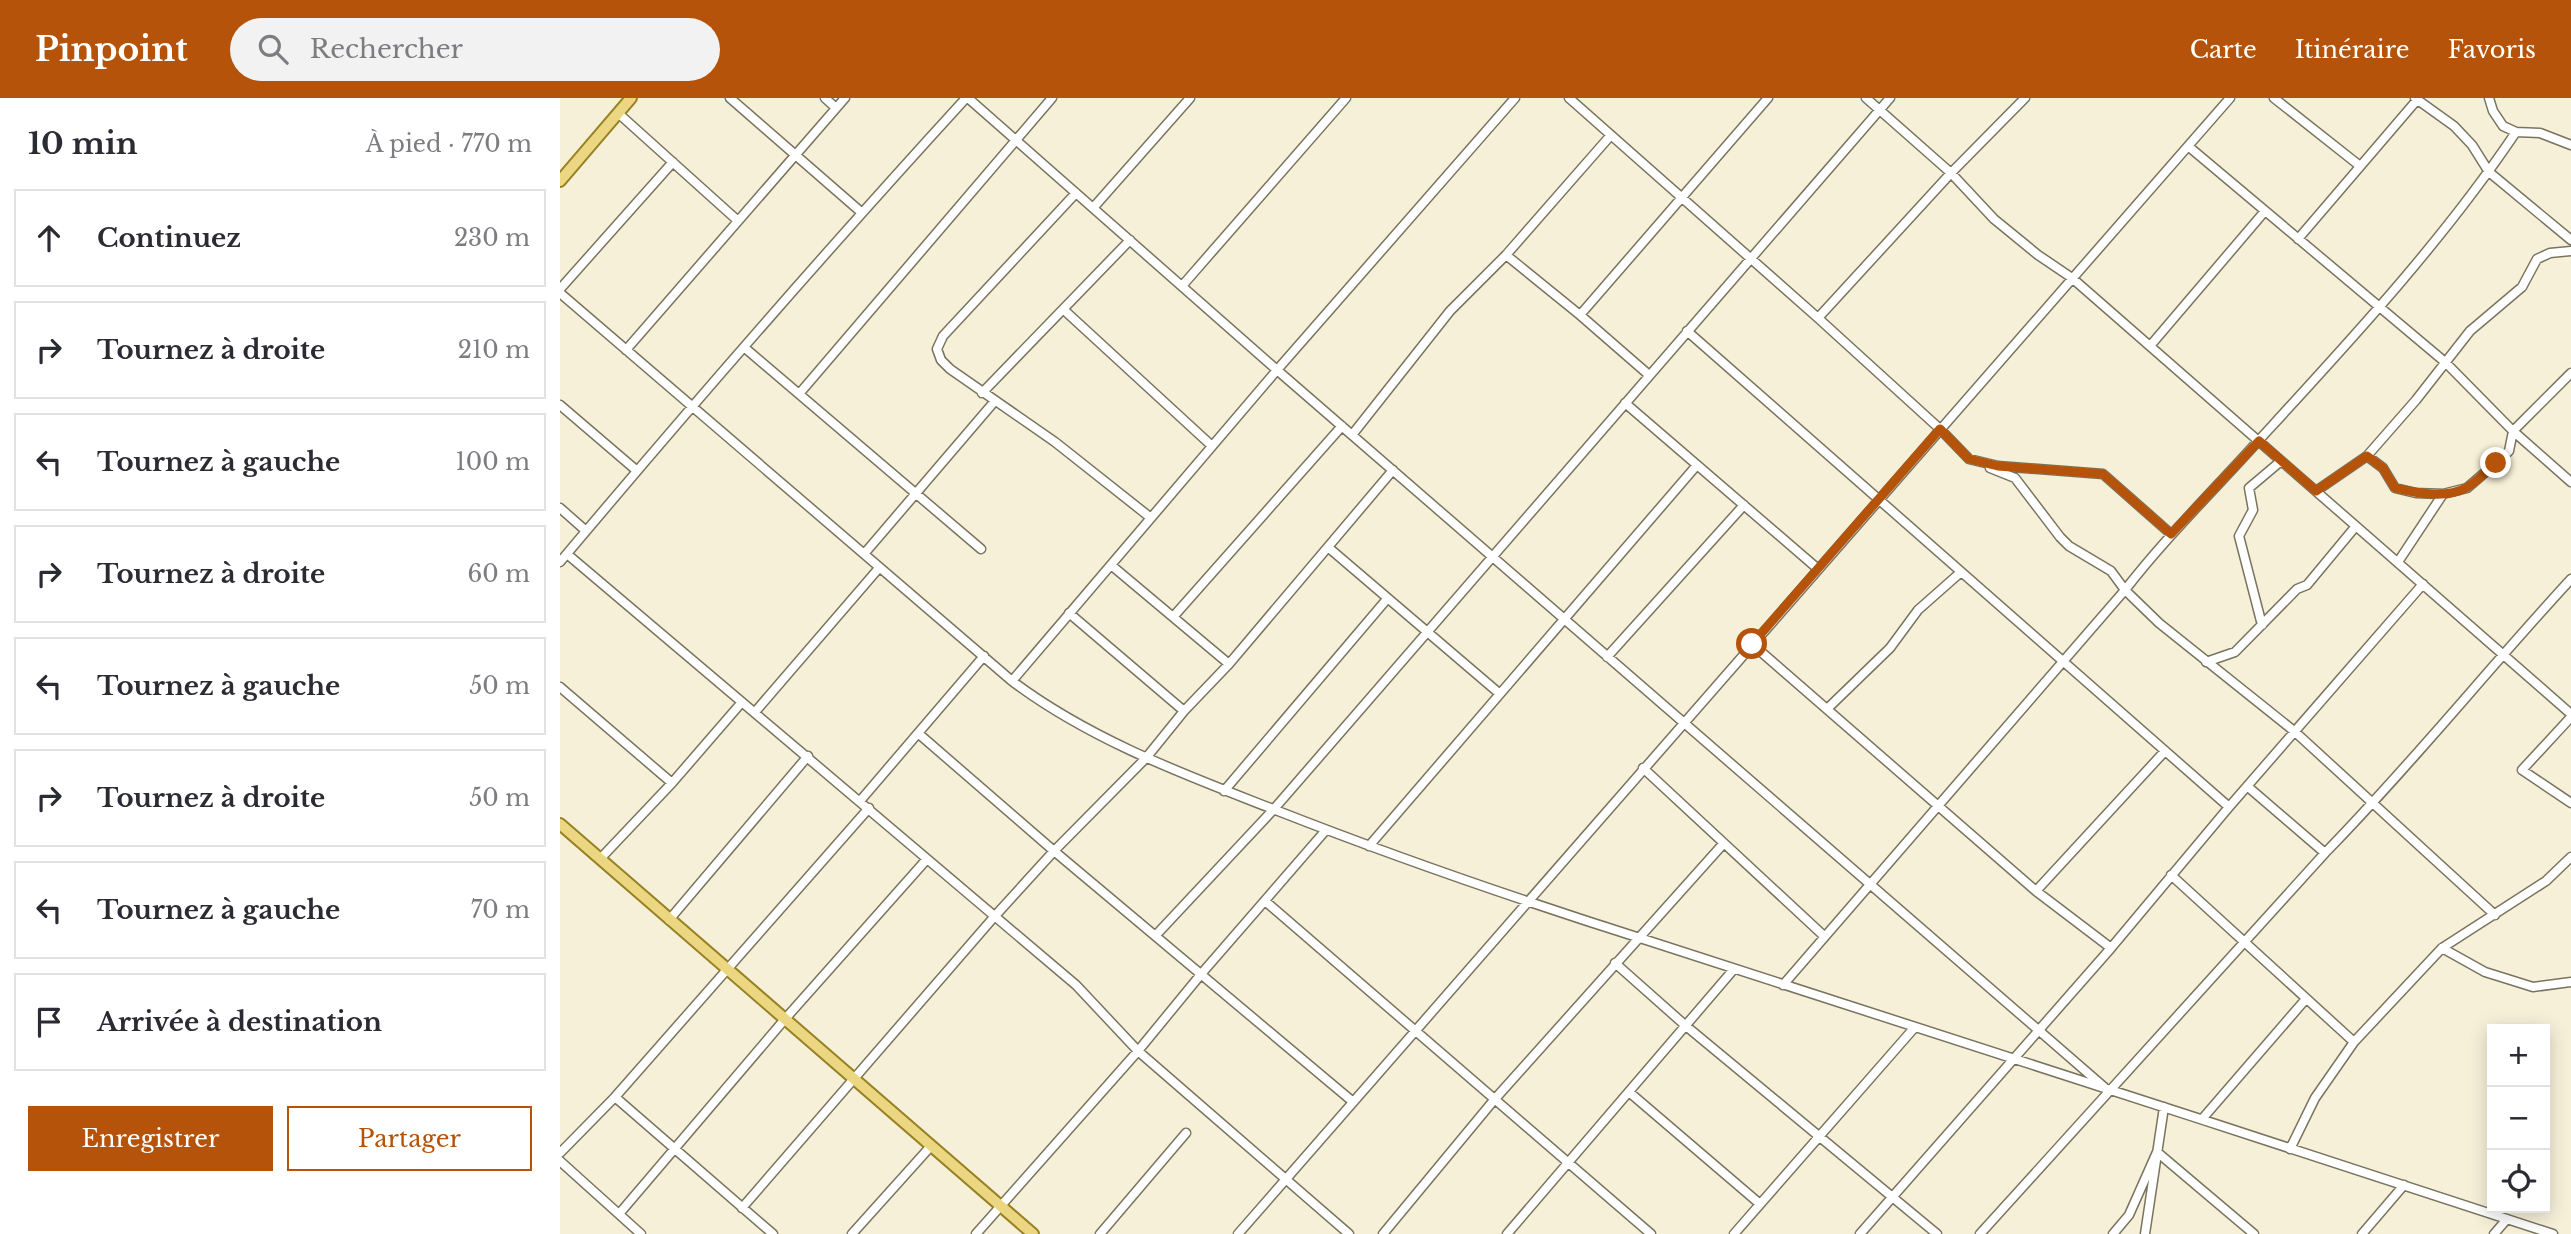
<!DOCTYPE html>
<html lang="fr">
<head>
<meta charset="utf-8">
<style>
  body { margin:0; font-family:"Libre Baskerville",serif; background:#f2f2f3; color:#2b2b33 }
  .controls { position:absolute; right:21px; bottom:21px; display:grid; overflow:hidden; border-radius:0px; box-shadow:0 4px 18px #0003 }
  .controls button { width:63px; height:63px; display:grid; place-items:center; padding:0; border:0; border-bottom:2px solid #e1e1e2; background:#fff; color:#2b2b33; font:35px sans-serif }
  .stop { position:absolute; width:21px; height:21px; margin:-16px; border:5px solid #b45309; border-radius:50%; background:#fff }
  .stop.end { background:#b45309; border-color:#fff; box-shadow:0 2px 7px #0008 }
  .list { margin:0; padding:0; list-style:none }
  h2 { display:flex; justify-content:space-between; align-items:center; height:91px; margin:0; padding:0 28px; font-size:30px }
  h2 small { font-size:23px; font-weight:400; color:#7c7c81 }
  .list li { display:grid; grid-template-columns:46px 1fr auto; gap:21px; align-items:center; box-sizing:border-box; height:98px; margin:0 14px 14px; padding:0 14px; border:2px solid #e1e1e2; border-radius:0px }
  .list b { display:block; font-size:26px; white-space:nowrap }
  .list em { font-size:23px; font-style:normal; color:#7c7c81 }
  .actions { display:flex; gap:14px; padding:21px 28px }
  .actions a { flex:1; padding:16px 0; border:2px solid #b45309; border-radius:0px; text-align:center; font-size:24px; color:#b45309 }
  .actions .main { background:#b45309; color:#fff }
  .icon { flex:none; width:38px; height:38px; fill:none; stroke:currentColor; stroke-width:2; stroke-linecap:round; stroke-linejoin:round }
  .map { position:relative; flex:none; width:2011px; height:1136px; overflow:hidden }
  header { display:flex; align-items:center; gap:42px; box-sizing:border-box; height:98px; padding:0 35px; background:#b45309; color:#fff }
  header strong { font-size:33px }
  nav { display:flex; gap:38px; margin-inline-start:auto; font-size:24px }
  .search { width:490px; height:63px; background:#f2f2f3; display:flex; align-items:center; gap:18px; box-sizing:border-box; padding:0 24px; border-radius:38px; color:#7c7c81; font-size:26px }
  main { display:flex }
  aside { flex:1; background:#fff }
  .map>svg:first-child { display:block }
</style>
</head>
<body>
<header>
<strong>Pinpoint</strong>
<div class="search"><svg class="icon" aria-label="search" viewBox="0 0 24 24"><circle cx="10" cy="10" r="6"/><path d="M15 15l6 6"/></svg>Rechercher</div>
<nav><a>Carte</a><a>Itinéraire</a><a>Favoris</a></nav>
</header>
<main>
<aside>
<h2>10 min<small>À pied · 770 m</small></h2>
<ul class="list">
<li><svg class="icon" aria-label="ahead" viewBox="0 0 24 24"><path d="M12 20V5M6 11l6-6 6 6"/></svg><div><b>Continuez</b></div><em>230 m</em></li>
<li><svg class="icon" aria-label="right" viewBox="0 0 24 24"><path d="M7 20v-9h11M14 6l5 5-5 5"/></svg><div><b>Tournez à droite</b></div><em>210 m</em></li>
<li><svg class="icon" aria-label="left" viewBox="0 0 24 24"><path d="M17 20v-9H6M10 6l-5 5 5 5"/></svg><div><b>Tournez à gauche</b></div><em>100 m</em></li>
<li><svg class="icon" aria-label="right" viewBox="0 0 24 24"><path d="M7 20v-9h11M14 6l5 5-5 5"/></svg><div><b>Tournez à droite</b></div><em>60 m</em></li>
<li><svg class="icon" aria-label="left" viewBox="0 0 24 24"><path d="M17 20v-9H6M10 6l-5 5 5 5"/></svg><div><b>Tournez à gauche</b></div><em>50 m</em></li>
<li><svg class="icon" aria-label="right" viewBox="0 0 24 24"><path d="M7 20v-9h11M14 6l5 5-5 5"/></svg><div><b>Tournez à droite</b></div><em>50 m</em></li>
<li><svg class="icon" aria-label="left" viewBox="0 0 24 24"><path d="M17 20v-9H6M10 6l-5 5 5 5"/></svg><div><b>Tournez à gauche</b></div><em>70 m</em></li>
<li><svg class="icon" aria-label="arrive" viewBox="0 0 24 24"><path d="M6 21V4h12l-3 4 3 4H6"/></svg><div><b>Arrivée à destination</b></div></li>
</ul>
<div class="actions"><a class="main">Enregistrer</a><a>Partager</a></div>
</aside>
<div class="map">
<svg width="2011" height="1136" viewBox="0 0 2011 1136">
  <rect width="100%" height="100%" fill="#f7f0d9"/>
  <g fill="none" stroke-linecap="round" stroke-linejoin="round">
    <defs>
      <path id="minor" d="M 170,0 L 301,114
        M 265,0 L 276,10
        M 408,0 L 717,272 L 1544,989
        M 1009,0 L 1258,220 L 1380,331 L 1409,361 L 1438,368 L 1543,376 L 1611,436
        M 1306,0 L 1391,75 L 1434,121 L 1478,157 L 1512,180 L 2011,616
        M 1714,0 L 1800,68
        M 1855,0 L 1894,28 L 1912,47 L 1929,74 L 2011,142
        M 1929,0 L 1933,13 L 1943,28 L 1956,34 L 1980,35 L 2011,47
        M 58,15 L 177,122
        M 1628,48 L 1885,264 L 1953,333 L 2011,384
        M 516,95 L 383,238 L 377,251 L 381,262 L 390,271 L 495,344 L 591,420
        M 533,110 L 630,0
        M 1738,141 L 1857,2
        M 946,157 L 1020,217 L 1089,277
        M 622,188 L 786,0
        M 0,191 L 113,64
        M 0,195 L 452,583 C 532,643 626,677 718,713 C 838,760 960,802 1083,841 C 1387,940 1690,1036 1993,1136
        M 504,212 L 652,348
        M 1020,217 L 1208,0
        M 1258,220 L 1391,75 L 1465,0
        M 1127,233 L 1669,709
        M 1590,248 L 1705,113
        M 185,250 L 421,451
        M 66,252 L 285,0
        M 422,295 L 570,142
        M 239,296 L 492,0
        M 1065,305 L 1258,471
        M 0,307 L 76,372
        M 792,337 L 890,213 L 946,157 L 1051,37
        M 1807,358 L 1823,370 L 1835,390 L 1856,395 L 1883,396
        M 1430,370 L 1455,380 L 1500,439 L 1509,448 L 1551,473 L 1565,492 L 1599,525 L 1734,633 L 1935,817
        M 1756,393 L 1807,358 L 1856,302 L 1910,233 L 1962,189 L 1977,161 L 1990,155 L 2011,153
        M 0,410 L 25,432
        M 769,450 L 940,596
        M 7,456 L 516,887 L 578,953 L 789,1136
        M 304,456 L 434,304
        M 0,464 C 132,307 267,152 406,0
        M 1838,464 L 1883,396 L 1907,390 L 1936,365 L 1949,353 L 1953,333 L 2011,275
        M 551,467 L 669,566
        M 509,515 L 624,613
        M 613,519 L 782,328
        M 1702,527 L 1679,438 L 1693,412 L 1689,390 L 1721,363
        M 1192,546 L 1476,793 L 1551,850
        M 1047,559 L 1184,407
        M 1646,564 L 1675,554 L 1737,491 L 1747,487 L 1796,428
        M 452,583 L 717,272 L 955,0
        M 0,589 L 112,685
        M 1267,611 L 1330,550 L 1358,512 L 1401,474
        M 195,614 L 319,470
        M 2011,619 L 1962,672 L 2011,705
        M 359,636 L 494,753 L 792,1003
        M 1083,670 L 1264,838
        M 1687,688 L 1765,755
        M 664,693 L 827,501
        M 300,703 L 424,558
        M 809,748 L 1137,367
        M 40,761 L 112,685 L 182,604
        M 1611,777 L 1794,944
        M 1476,793 L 1605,653
        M 705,803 L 1091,1136
        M 109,822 L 248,658
        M 596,837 L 714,711 L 1330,0
        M 1882,850 L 1925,874 L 1973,889 L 2011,884
        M 1055,865 L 1126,928 L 1377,1136
        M 1223,887 L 1565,492 C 1607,438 1655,391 1700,341 C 1790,243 1882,144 1956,34
        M 1069,994 L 1200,1106
        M 55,999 L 213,1136
        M 1643,1020 L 1745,902
        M 1730,1051 L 1755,1000 L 1794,944 L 1882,850 L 1986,783 L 2011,759
        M 0,1055 L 55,999 L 309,710
        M 0,1063 L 81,1136
        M 182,1110 L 434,819 L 494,753 L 586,660 L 624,613 L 669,566 L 833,372
        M 59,1116 L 225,921 L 367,761
        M 292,1136 L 371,1048
        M 416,1136 L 578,953 L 642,875 L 766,732
        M 540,1136 L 626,1035
        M 678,1136 L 1670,0
        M 823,1136 L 934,1002 L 1164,745
        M 947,1136 L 1174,871
        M 1174,1136 L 1355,929
        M 1300,1136 L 1551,850 L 1669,709 L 1863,486
        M 1420,1136 L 1765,755 C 1851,667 1928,571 2011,481
        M 1553,1136 L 1569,1117 L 1597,1054 L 1694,1136
        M 1585,1136 L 1604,1009
        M 1802,1136 L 1844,1087
        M 1934,1136 L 1947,1121"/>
      <path id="major" d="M 0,83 L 71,0
        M 0,726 L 473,1136"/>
    </defs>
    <use href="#minor" stroke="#79745f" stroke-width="11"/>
    <use href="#major" stroke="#988122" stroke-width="14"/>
    <use href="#minor" stroke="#fff" stroke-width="8"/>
    <use href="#major" stroke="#ebd782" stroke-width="10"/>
  </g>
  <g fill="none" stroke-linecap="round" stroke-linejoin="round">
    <path stroke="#b45309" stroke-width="9" d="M 1192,546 L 1380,331 L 1409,361 L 1438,368 L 1543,376 L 1611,436 L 1699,343 L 1756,393 L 1807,358 L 1823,370 L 1835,390 C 1857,395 1885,401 1906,390 C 1917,384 1927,372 1936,365"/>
  </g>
</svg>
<div class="controls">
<button>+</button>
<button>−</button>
<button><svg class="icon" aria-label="locate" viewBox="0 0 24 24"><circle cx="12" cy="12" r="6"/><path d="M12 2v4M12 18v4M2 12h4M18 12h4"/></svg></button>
</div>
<div class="stop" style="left:1192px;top:546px"></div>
<div class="stop end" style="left:1936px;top:365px"></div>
</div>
</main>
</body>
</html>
